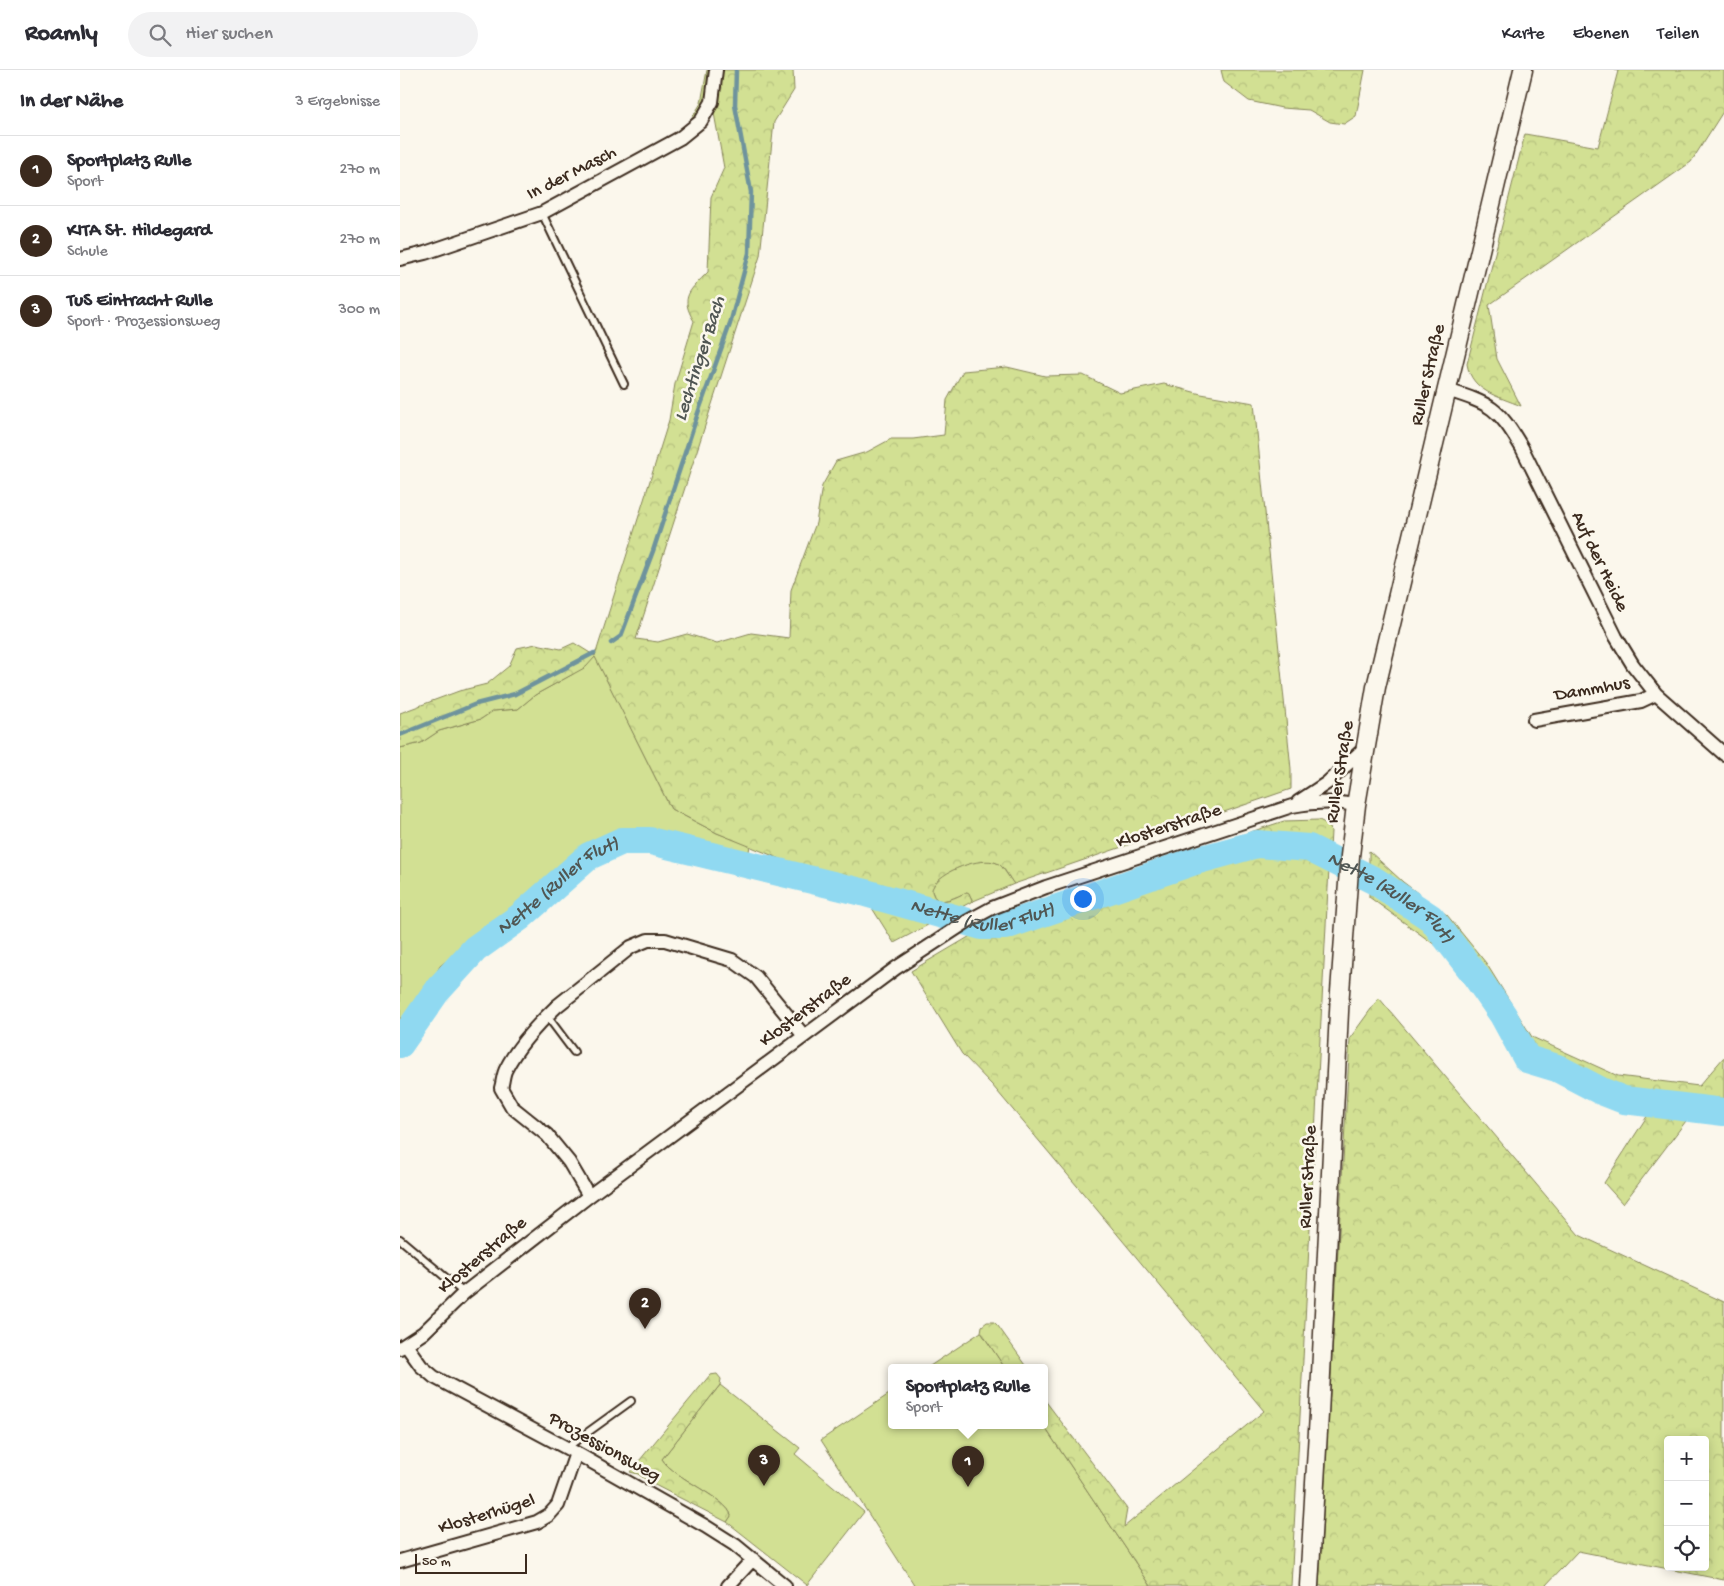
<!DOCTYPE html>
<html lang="de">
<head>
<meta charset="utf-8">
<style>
  body { margin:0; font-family:"Gochi Hand",sans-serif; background:#f2f2f3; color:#2b2b33 }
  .controls { position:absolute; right:15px; bottom:15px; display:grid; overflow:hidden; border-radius:5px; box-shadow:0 2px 12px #0003 }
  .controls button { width:45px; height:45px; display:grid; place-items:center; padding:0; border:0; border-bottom:1px solid #e1e1e2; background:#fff; color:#2b2b33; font:25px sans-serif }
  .scale { position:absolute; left:15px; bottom:12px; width:112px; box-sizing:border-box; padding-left:5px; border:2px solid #3b2a1e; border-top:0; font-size:14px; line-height:18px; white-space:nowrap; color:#3b2a1e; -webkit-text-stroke:4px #fbf7ec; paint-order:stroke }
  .you { position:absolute; left:682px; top:828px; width:18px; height:18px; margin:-12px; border:4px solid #fff; border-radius:50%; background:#1a73e8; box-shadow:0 0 0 8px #1a73e833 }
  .badge { display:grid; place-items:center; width:32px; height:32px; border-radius:50%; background:#3b2a1e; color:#fff; font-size:16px; font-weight:700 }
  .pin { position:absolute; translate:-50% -41px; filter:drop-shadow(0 1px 2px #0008) }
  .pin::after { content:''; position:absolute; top:26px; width:18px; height:15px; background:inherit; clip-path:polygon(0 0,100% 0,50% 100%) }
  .popup { position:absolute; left:488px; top:1294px; width:160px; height:65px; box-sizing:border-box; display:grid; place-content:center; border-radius:5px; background:#fff; filter:drop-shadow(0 1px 4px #0005); font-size:16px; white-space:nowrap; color:#7c7c81 }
  .popup b { font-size:19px; color:#2b2b33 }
  .popup::after { content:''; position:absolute; left:50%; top:100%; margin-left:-10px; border:10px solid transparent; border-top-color:#fff }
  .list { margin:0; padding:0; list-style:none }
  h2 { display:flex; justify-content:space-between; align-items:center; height:65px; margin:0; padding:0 20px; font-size:21px }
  h2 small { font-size:16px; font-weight:400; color:#7c7c81 }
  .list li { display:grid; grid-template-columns:32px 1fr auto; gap:15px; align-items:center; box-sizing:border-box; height:70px; padding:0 20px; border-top:1px solid #e1e1e2 }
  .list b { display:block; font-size:19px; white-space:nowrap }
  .list p { margin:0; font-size:16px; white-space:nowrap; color:#7c7c81 }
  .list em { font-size:16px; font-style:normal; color:#7c7c81 }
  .icon { flex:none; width:28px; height:28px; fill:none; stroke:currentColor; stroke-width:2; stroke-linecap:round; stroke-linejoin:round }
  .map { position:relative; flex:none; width:1324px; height:1516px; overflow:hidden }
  header { display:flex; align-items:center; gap:30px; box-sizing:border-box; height:70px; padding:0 25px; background:#fff; border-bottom:1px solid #e1e1e2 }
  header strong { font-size:24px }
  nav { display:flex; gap:28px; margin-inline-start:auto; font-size:18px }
  .search { width:350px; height:45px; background:#f2f2f3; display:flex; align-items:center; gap:12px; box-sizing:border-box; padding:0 18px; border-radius:28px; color:#7c7c81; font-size:19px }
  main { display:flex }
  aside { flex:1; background:#fff }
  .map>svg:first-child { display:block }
</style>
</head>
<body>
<header>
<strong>Roamly</strong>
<div class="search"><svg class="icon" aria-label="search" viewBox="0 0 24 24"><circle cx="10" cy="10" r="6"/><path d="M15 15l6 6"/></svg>Hier suchen</div>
<nav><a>Karte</a><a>Ebenen</a><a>Teilen</a></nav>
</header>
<main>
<aside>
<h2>In der Nähe<small>3 Ergebnisse</small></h2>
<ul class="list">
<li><span class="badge">1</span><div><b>Sportplatz Rulle</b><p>Sport</p></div><em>270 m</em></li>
<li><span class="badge">2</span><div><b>KITA St. Hildegard</b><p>Schule</p></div><em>270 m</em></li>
<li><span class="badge">3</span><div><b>TuS Eintracht Rulle</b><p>Sport · Prozessionsweg</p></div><em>300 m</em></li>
</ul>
</aside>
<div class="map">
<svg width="1324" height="1516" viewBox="0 0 1324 1516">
  <defs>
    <pattern id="forest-crowns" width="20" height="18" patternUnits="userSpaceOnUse" patternTransform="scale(1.25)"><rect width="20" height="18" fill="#d2e093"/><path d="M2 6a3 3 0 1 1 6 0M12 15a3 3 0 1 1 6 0" fill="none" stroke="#b5c07e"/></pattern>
  </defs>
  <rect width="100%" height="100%" fill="#fbf7ec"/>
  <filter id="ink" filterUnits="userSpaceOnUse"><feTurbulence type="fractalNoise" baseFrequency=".02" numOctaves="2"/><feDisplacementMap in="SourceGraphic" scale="10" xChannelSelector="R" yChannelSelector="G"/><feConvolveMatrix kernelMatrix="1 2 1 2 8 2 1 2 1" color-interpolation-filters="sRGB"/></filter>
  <g filter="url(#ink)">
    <path fill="#d2e093" stroke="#868558" d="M 195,586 L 271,739 L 317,763 L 350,775 L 347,795 L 249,771 L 222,771 L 189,786 L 120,847 L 62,878 L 40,896 L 0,969 L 0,678 L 21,673 L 39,661 L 81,649 L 93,641 L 118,639 L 135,625 L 173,604 Z
      M 588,790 L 600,794 L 614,814 L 571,832 L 572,829 L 567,822 C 558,826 537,838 533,824 C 532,821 531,819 533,816 C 541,801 572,791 588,790 Z
      M 581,1262 L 605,1298 L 527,1298 Z
      M 320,1315 L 400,1378 L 395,1384 L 464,1442 L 407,1515 L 327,1452 L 331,1446 C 329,1429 273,1408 262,1389 Z
      M 492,1322 L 492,1356 L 644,1356 L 751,1516 L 515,1516 L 421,1370 Z"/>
    <path fill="url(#forest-crowns)" stroke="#868558" fill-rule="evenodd" d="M 307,0 L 393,0 L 394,20 L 374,52 L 360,186 L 236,569 L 258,572 L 287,564 L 317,573 L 351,563 L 389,568 L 391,520 L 416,453 L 422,416 L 436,391 L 467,382 L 491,369 L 513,369 L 544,365 L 547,330 L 563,301 L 607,297 L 645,306 L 683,305 L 720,323 L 764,314 L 801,324 L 854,333 L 891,699 L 891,719 L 614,814 C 609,808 604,796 597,793 C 581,786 540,801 533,817 C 531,821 532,821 533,824 C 538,838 558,826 567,822 L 569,823 L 572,830 L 571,832 L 494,873 L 462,822 L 317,763 L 271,739 L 195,587 L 186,597 L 135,625 L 118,639 L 93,641 L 81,649 L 39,661 L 21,673 L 0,678 L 0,643 L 59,621 L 87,614 L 109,596 L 117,578 L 136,574 L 161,579 L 174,573 L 195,586 L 269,350 L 275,314 L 294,251 C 279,227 290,220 308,202 L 311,127 L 324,98 L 312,32 L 280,68 L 301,33 Z
      M 821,0 L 965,0 L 956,46 L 944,54 L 930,52 L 909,40 L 882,38 L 849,31 L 824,12 Z
      M 1215,0 L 1324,0 L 1324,40 L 1291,92 L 1089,235 L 1097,289 L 1121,336 C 1098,326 1072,322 1067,294 L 1125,64 L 1198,77 L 1218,1 Z
      M 919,750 L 929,755 L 931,761 L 891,1516 L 751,1516 L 644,1356 L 644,1329 L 727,1439 L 724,1457 L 864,1341 L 688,1129 L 592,1015 L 562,984 L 511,901 L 618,838 L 884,751 Z
      M 969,781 L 1003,812 L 1047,845 L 1086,893 L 1132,967 L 1218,1006 L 1299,1016 L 1324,987 L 1324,1054 L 1289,1047 L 1223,1134 L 1204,1113 L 1255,1034 L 1224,1030 L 1201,1021 L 1157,998 L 1127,989 L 1081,928 L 1057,891 L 969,827 Z
      M 979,928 L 1179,1165 L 1324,1232 L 1324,1510 L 1178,1481 L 1145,1516 L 919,1516 L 950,968 ZM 1268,1370 L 1305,1370 L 1305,1497 L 1268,1497 Z
      M 587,1252 L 594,1252 L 598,1256 L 628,1298 L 605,1298 L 581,1262 L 582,1256 Z
      M 317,1304 L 321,1309 L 320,1315 L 262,1389 C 273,1408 329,1429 331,1446 L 327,1452 L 249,1412 L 238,1404 L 230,1402 L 310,1305 Z"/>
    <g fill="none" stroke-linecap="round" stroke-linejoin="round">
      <path stroke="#6e939d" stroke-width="4.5" d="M 211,573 L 221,566 L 253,481 L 298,343 L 330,254 L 349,183 L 351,122 L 335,35 L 336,0
        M 0,665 L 76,634 L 115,624 L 194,583"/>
      <path stroke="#90d9f1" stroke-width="28" id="s1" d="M 0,974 L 36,922 L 75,879 L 120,847 L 189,786 L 222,771 L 250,771 L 462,822 L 582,856 L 605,856 L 795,791 L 857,774 L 909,778 L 975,811 L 1031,848 L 1073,902 L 1103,945 L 1127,989 L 1157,998 L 1201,1021 L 1224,1030 L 1324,1042"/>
      <defs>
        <path id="lane" d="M 142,143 L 224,314
          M 147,946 L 174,982
          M 0,1169 L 64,1223
          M 166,1378 L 231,1331"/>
        <path id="street" d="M 0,189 L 25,183 L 142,143 L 280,68 L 301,51 L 312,32 L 316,0
          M 1047,320 C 1091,334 1098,337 1122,378 L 1216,567 L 1233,595 L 1256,624 L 1324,684
          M 1134,650 L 1241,631 L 1256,624
          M 898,732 L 927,713 L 966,677
          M 189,1126 L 169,1092 L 147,1065 L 112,1037 L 101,1018 C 103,1012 103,1004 106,999 C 118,975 138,954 157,936 L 231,877 L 248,870 L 265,870 L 332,890 L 356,907 L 404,966
          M 6,1275 L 21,1296 L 34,1307 L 176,1383 L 305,1456 L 335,1475 L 385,1516
          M 0,1278 L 23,1263 L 64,1223 L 189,1126 L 496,898 L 568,851 L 592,838 L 646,817 L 892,736 C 914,732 934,731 956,735
          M 0,1491 L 137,1452 L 149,1445 L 158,1435 L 176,1383
          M 328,1516 L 353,1489"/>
        <path id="secondary" d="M 909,1516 L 919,1344 L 940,922 L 950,786 L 956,735 L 976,617 L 1123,0"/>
      </defs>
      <use href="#lane" stroke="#3b2a1e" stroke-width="10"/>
      <use href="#street" stroke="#3b2a1e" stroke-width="16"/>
      <use href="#secondary" stroke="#3b2a1e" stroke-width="21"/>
      <use href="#lane" stroke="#fbf7ec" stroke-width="6"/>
      <use href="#street" stroke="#fbf7ec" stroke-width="12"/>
      <use href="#secondary" stroke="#fbf7ec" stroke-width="18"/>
    </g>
  </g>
  <g text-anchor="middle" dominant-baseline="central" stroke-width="5" stroke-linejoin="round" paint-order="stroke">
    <g font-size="19" fill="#3b2a1e" stroke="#fbf7ec">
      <text transform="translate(172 104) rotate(-27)">In der Masch</text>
      <text transform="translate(1029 305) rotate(-77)">Ruller Straße</text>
      <text transform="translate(1199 492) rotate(64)">Auf der Heide</text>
      <text transform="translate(1192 620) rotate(-10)">Dammhus</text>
      <text transform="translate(941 702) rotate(-81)">Ruller Straße</text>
      <text transform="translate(769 757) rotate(-18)">Klosterstraße</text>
      <text transform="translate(406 941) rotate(-37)">Klosterstraße</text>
      <text transform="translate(909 1107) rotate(-87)">Ruller Straße</text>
      <text transform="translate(83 1186) rotate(-40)">Klosterstraße</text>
      <text transform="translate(204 1378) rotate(29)">Prozessionsweg</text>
      <text transform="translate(87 1445) rotate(-17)">Klosterhügel</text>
    </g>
    <g font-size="20" font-style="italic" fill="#505653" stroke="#fbf7ec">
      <text transform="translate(301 289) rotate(-72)">Lechtinger Bach</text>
      <text stroke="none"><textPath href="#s1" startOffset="226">Nette (Ruller Flut)</textPath></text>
      <text stroke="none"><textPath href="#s1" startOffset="1112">Nette (Ruller Flut)</textPath></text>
      <text stroke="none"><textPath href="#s1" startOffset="676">Nette (Ruller Flut)</textPath></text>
    </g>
  </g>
</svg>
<div class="controls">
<button>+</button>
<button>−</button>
<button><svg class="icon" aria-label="locate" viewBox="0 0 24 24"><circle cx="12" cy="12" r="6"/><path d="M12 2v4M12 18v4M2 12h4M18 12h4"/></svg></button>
</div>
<div class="scale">50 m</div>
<div class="you"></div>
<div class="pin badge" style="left:568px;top:1417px">1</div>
<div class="popup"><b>Sportplatz Rulle</b>Sport</div>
<div class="pin badge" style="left:245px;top:1259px">2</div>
<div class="pin badge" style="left:364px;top:1416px">3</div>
</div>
</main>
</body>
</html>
